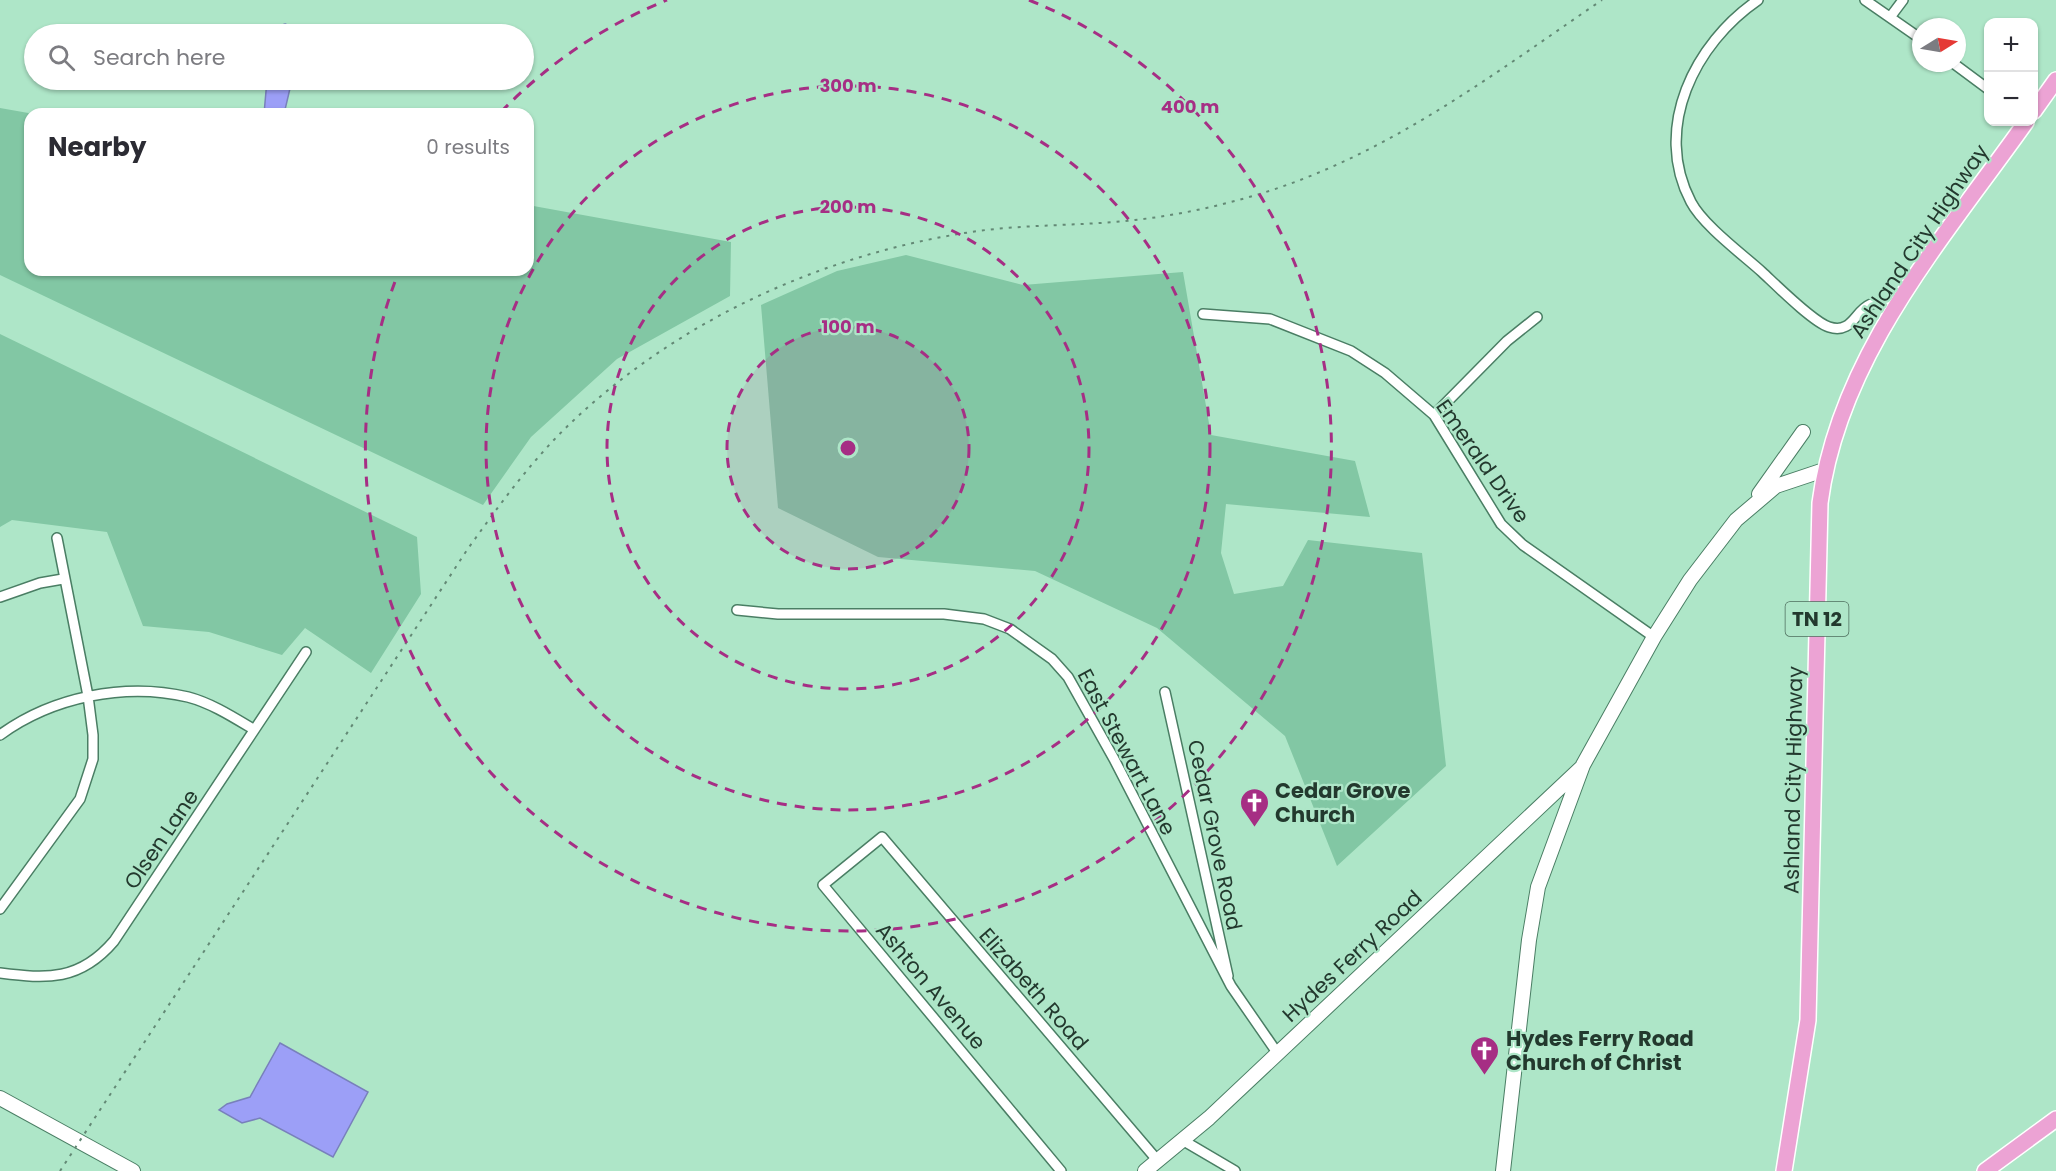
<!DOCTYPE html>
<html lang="en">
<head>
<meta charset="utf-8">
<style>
  body { margin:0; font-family:Poppins,sans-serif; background:#f2f2f3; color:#2b2b33 }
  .controls { position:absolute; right:18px; top:18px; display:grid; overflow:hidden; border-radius:12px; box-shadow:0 2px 4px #0004 }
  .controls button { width:54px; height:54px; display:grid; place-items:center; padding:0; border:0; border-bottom:2px solid #e1e1e2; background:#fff; color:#2b2b33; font:30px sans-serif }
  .compass { position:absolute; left:1912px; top:18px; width:54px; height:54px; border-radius:50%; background:#fff; box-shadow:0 2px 4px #0004; rotate:79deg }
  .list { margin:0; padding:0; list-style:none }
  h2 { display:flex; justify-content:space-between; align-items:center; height:78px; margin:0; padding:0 24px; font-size:26px }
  h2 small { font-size:20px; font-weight:400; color:#7c7c81 }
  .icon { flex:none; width:33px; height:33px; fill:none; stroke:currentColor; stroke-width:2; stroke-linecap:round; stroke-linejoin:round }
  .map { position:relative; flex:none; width:2056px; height:1171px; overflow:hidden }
  .search { position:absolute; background:#fff; box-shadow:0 2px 4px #0004; left:24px; top:24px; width:510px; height:66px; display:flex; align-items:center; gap:15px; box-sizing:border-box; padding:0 21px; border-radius:33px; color:#7c7c81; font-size:22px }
  .panel { position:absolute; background:#fff; box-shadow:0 2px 4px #0004; left:24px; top:108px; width:510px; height:168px; border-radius:18px }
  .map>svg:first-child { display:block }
</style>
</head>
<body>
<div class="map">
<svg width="2056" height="1171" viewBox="0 0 2056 1171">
  <rect width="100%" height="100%" fill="#aee6c8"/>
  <path fill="#82c7a4" d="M 0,108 L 34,114 L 30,114 L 30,270 L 528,270 L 528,205 L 731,242 L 730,296 L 617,359 L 531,437 L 483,505 L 0,275 Z
    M 906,255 L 1023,285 L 1183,272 L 1211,435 L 1355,461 L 1370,517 L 1226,504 L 1221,553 L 1234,594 L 1283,586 L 1308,540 L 1422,553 L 1446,766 L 1337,866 L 1285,736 L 1157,628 L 1035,571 L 878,557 L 778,508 L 761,305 L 837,271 Z
    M 0,334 L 417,537 L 421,594 L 371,673 L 305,628 L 282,655 L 209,632 L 143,626 L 107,532 L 12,520 L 0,527 Z"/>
  <path fill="#9c9ff7" stroke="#7880bb" stroke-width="1.5" d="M 285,24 L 300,30 L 302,34 L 270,34 L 272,28 Z
    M 267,80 L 292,80 L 284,114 L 264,114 Z
    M 280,1043 L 368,1092 L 333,1157 L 260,1118 L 242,1123 L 219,1110 L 227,1104 L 250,1097 Z"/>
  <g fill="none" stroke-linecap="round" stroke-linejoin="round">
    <defs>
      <path id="street" d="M 1758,0 C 1695,43 1652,128 1691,202 C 1703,225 1742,254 1762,272 C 1776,285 1813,322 1829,327 C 1861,337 1853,290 1895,306
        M 1865,0 L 1921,39
        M 1891,16 L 1903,0
        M 1953,63 L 1988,89
        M 1203,314 L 1270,319 L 1351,351 L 1385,373 L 1434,415 L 1501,524 L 1523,545 L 1654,637
        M 1434,415 L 1507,341 L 1537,317
        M 0,597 L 40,583 L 63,579
        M 737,610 L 778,614 L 944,614 L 984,619 L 1010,629 L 1052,659 L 1068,677 L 1114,759 L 1231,986 L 1278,1054
        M 1165,692 L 1228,976
        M 0,735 C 52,697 125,682 188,697 C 211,703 233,717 253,729
        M 0,909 L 80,799 L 93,759 L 93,735 L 88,696 L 57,538
        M 0,973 C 47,979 80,981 114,941 L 306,652
        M 1184,1141 L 1235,1171
        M 1061,1171 L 823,885 L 882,837 L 1158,1161"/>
      <path id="secondary" d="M 1759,494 L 1803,432
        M 0,1098 L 133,1171
        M 1145,1171 L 1209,1118 L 1582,767
        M 1503,1171 L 1529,940 L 1538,887 L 1583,765 L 1654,637 L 1690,580 L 1736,520 L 1776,486 L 1824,470"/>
      <path id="primary" d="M 2034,111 L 2056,80
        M 1784,1171 L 1808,1020 L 1820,503 C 1839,356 1943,239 2026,122
        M 1985,1171 L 2056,1119"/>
    </defs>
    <use href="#street" stroke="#4a7e64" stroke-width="12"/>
    <use href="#secondary" stroke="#4a7e64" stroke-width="16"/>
    <use href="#primary" stroke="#fff" stroke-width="18"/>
    <use href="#street" stroke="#fff" stroke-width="9"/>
    <use href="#secondary" stroke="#fff" stroke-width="14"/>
    <use href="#primary" stroke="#eca3d4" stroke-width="15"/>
    <path stroke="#638975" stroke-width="2" stroke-dasharray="3 6" stroke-linecap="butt" d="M 60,1171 L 467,550 C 500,504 534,457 575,419 C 685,316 830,252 978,231 C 1030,224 1083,226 1135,220 C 1180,215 1225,205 1269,191 C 1393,151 1495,73 1602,0"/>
  </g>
  <circle cx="848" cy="448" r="121" fill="#a62e84" fill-opacity=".12"/>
  <g fill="none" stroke="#a62e84" stroke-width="3" stroke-dasharray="10 8">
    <circle cx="848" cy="448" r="121"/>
    <circle cx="848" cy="448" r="241"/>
    <circle cx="848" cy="448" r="362"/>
    <path d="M501 112A483 483 0 0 1 667 0M1029 0A483 483 0 1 1 399 271"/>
  </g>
  <defs>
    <symbol id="church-pin" viewBox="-11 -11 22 30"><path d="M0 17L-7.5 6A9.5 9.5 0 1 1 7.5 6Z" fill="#a62e84" stroke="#aee6c8"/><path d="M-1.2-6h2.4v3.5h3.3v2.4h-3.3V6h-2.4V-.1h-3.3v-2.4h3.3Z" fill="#fff"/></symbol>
  </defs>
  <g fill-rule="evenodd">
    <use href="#church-pin" x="1238" y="786" width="33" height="45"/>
    <use href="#church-pin" x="1468" y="1034" width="33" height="45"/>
  </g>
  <g text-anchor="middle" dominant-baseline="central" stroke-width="4.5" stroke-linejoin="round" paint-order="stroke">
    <rect fill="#aee6c8" stroke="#4d6d5c" stroke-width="1.5" x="1785.5" y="602" width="63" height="34" rx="4.5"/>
    <g font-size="20" font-weight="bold" fill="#23392e">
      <text x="1817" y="619">TN 12</text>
    </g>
    <g font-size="21" fill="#23392e" stroke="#aee6c8">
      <text transform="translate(1919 241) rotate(-56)">Ashland City Highway</text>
      <text transform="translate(1483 461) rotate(55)">Emerald Drive</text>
      <text transform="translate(1127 752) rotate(62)">East Stewart Lane</text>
      <text transform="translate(1793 780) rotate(-89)">Ashland City Highway</text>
      <text transform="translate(1215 835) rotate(78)">Cedar Grove Road</text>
      <text transform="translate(161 839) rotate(-56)">Olsen Lane</text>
      <text transform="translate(1352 956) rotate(-43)">Hydes Ferry Road</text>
      <text transform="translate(931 986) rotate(50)">Ashton Avenue</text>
      <text transform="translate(1034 989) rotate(49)">Elizabeth Road</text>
    </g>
    <g font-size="21" font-weight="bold" fill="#23392e" stroke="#aee6c8" text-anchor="start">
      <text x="1275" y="790">Cedar Grove<tspan x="1275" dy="24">Church</tspan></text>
      <text x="1506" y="1038">Hydes Ferry Road<tspan x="1506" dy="24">Church of Christ</tspan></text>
    </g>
  </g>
  <circle cx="848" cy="448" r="9" fill="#a62e84" stroke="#aee6c8" stroke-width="3"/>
  <g font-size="18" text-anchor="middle" font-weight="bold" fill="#a62e84" stroke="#aee6c8" stroke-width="4.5" stroke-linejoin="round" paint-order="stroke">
    <text x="848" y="92">300 m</text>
    <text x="1190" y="113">400 m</text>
    <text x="848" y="213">200 m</text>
    <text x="848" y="333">100 m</text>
  </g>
</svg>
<div class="controls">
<button>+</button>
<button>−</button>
</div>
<svg class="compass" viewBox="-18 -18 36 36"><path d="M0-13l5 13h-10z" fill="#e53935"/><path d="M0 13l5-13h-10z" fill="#7c7c81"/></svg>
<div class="search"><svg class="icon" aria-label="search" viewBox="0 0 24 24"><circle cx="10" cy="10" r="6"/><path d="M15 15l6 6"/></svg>Search here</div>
<section class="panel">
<h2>Nearby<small>0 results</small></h2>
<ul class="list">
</ul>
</section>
</div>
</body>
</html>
